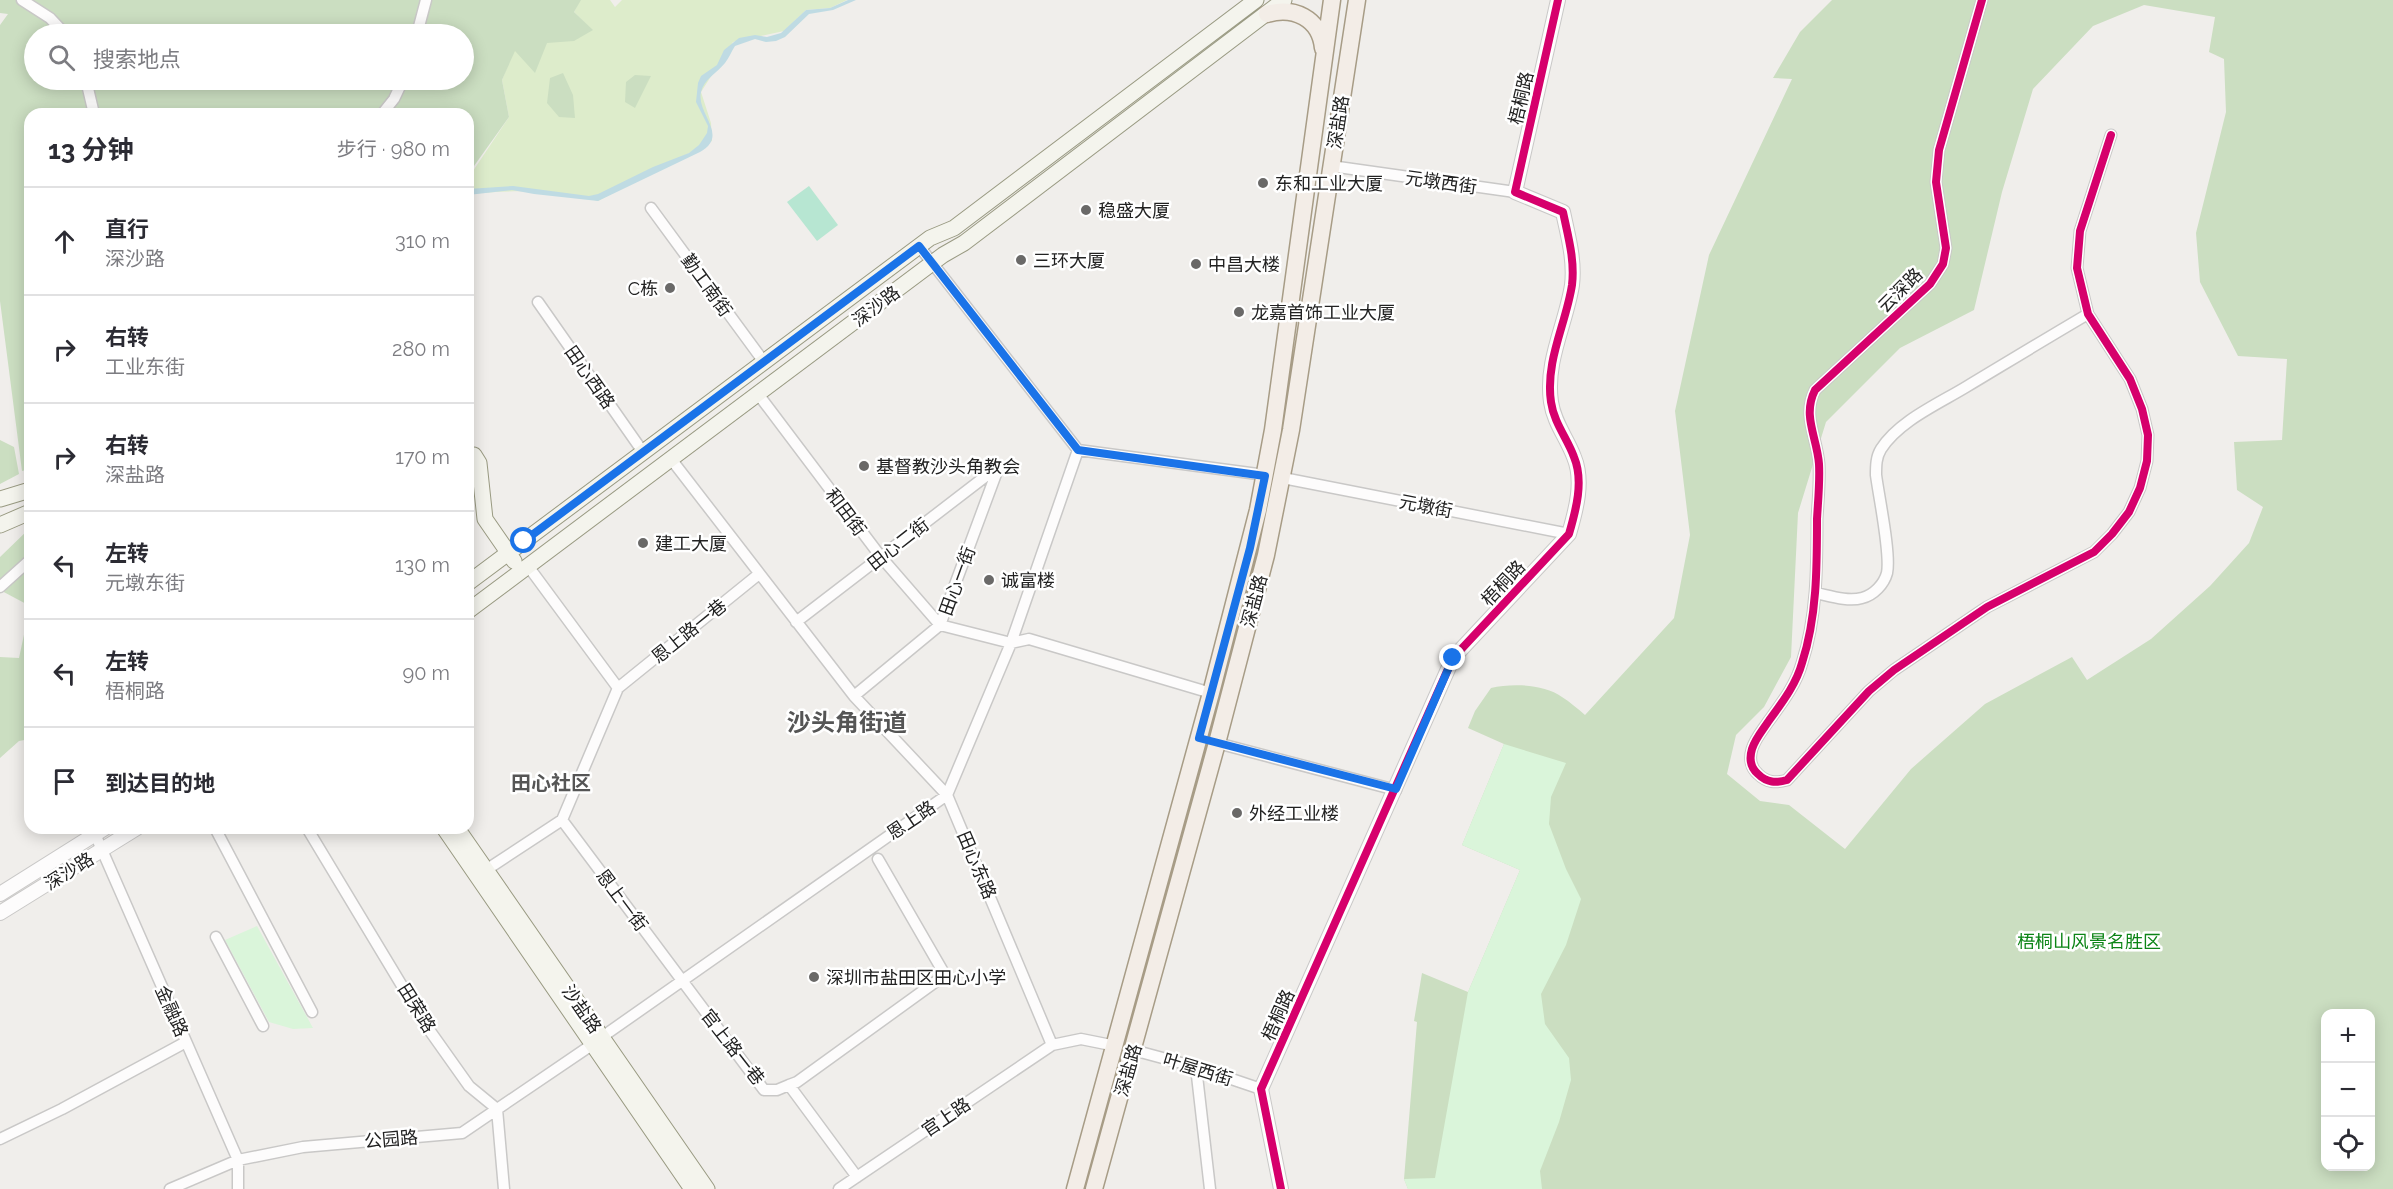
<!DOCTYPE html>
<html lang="zh">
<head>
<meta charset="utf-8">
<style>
  body { margin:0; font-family:Raleway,"Noto Sans SC",sans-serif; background:#f2f2f3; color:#2b2b33 }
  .controls { position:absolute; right:18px; bottom:18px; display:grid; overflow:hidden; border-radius:12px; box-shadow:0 3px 15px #0003 }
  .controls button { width:54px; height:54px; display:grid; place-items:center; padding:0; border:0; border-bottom:2px solid #e1e1e2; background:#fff; color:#2b2b33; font:30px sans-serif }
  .stop { position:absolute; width:18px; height:18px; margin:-14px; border:4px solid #1a73e8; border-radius:50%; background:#fff }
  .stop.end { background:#1a73e8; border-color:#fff; box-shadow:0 2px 6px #0008 }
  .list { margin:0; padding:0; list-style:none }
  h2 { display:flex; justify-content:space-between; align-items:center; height:78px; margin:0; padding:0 24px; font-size:26px }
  h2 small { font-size:20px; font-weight:400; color:#7c7c81 }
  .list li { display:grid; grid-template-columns:39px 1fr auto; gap:18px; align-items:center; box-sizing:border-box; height:108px; padding:0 24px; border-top:2px solid #e1e1e2 }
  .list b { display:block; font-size:22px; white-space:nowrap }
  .list p { margin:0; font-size:20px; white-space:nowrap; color:#7c7c81 }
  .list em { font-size:20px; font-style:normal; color:#7c7c81 }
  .icon { flex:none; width:33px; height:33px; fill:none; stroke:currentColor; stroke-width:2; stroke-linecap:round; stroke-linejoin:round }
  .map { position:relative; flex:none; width:2393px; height:1189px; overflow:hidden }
  .search { position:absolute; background:#fff; box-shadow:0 3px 15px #0003; left:24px; top:24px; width:450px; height:66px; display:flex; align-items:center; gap:15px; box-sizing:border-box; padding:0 21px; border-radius:33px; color:#7c7c81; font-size:22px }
  .panel { position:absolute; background:#fff; box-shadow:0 3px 15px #0003; left:24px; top:108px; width:450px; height:726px; border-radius:18px }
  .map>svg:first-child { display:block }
</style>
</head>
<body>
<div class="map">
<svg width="2393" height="1189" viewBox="0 0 2393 1189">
  <rect width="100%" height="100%" fill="#f0eeeb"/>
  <path fill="#ddeccb" d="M 580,0 L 610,0 L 615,7 L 622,0 L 847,0 L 830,8 L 806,10 L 784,31 L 733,42 L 701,92 L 711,123 L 712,141 L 598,201 C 556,189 511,190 468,194 L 469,177 L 509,117 L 502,80 L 516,46 L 590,28 L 574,12 Z"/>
  <path fill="#cbdec1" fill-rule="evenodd" d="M 0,0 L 581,0 L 574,12 L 593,30 L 574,41 L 547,43 L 535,73 L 515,51 L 502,80 L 509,117 L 474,166 L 468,179 L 468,114 L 30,114 L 30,469 L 22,471 L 0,301 L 0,25 L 8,14 L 0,13 ZM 34,34 L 464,34 L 464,80 L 34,80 Z
    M 1832,0 L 2393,0 L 2393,1189 L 1408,1189 L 1404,1179 L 1417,1022 L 1414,1021 L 1422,973 L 1468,992 L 1520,870 L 1462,845 L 1504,744 L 1468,728 L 1475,711 L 1491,688 C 1512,683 1544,684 1562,697 C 1570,702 1578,709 1585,715 L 1674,618 L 1690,535 L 1675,411 L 1709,255 L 1792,79 L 1773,78 L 1800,32 ZM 2144,5 L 2215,17 L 2209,52 L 2224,59 L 2226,112 L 2196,233 L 2200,282 L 2238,356 L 2287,359 L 2282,440 L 2234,442 L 2237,490 L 2263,507 L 2249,543 L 2210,586 L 2151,639 L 2087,680 L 2072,657 L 1985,704 L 1911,769 L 1845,849 L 1789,805 L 1760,801 L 1727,774 L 1736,735 L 1764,707 L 1791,657 L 1798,513 L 1826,422 L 1900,348 L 1974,310 L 2002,192 L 2033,89 L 2093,26 ZM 2326,1014 L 2370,1014 L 2370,1166 L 2326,1166 Z
    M 563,73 L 573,95 L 575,118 L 559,117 L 547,103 L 550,78 Z
    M 635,75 L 651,76 L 635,108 L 625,102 L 626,82 Z
    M 0,440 L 14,447 L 19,474 L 0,484 Z
    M 30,528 L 30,606 L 0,590 L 0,557 Z
    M 25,630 L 30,638 L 30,739 L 19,741 L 0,758 L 0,657 L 19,658 Z"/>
  <path fill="#daf5da" d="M 1504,744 L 1566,763 L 1551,797 L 1549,824 L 1566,869 L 1581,899 L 1566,945 L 1541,994 L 1545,1024 L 1569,1058 L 1571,1080 L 1559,1122 L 1540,1171 L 1542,1189 L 1408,1189 L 1404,1179 L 1435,1178 L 1468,992 L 1520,870 L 1462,845 Z
    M 257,926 L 313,1028 L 293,1029 L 269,1022 L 225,940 Z"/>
  <path fill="#b7e6d2" d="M 809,186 L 838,225 L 817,241 L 787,202 Z"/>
  <path fill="#bfdbe3" d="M 848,0 L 856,0 L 833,10 L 809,14 L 785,37 L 776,41 L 766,42 L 755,39 L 735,46 C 731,52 729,58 725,63 C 717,73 704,79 701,92 C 696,114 730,135 700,152 L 598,201 L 534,194 L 512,190 L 468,195 L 468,189 L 513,186 L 589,196 L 598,194 L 653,167 L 689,153 L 699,145 L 707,133 L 708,126 L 696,102 L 698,83 L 701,76 L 717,65 L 724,50 L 739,38 L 755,35 L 767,37 L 781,33 L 806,10 L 830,8 Z"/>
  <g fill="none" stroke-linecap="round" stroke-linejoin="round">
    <defs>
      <path id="minor" d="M 22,0 L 50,18 L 65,34
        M 1982,0 L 1939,150 L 1936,182 L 1946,248 L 1943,264 L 1930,284 L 1815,390 C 1802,416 1817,437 1819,464 C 1820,482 1818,501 1817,519 C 1817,567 1817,617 1802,663 C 1796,685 1781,704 1768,722 C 1762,731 1755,739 1752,749 C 1749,759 1751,768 1758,774 C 1767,783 1776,783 1787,780 L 1869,691 L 1894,670 L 1987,607 L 2094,552 L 2112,534 L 2129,512 L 2140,488 L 2147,461 L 2148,435 L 2142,409 L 2130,379 L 2088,314 L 2077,268 L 2080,231 L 2111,135
        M 417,34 L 426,0
        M 86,80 L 94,114
        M 382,114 L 394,99 L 403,80
        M 1331,166 L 1515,192
        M 651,208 L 764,362
        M 919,246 L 1078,450 L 1265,475
        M 538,302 L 643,452
        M 758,394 L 881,557 L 940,625 L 1011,643 L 1029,639 L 1211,693
        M 671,459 L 854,696 L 947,795 L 1052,1045 L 1081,1039 L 1116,1046
        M 1283,478 L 1569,534
        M 528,566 L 618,688
        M 0,587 L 30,560
        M 1816,593 C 1830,596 1848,602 1862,598 C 1874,595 1884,584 1887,573 C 1891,554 1879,498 1876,475 C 1876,466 1876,457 1881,449 C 1899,421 1938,404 1966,387 C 2006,363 2047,338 2088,314
        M 796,622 L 999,466
        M 854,696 L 940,625 L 999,466
        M 1217,743 L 1396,790
        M 562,820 L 755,1078 L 764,1090 L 777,1090 L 789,1085 L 857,1177
        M 215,828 L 312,1012
        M 307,828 L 425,1024 L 469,1086 L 497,1109 L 504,1189
        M 95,834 L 238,1160 L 238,1189
        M 486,870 L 562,820 L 618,688 L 759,574
        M 216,937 L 263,1026
        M 602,1037 L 947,795 L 1011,643 L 1078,450
        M 1133,1050 L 1196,1067 L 1261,1089
        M 1196,1067 L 1210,1189
        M 789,1085 L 797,1082 L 945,975 L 878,859
        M 0,1139 L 62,1109 L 186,1042
        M 170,1189 L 238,1160 L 303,1147 L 462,1133 L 593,1044
        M 839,1189 L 1052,1045"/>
      <path id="tertiary" d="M 0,894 L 105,828
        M 0,913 L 137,828
        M 1281,1189 L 1261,1089 L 1453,658 L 1569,534 C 1576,510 1584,481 1574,457 C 1567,438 1554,423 1551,402 C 1545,361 1566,324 1572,285 C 1575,260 1568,236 1563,212 L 1515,192 L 1558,0"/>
      <path id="secondary" d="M 474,455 L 479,463 L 485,519 L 514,561
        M 0,499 L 30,490
        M 0,525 L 30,512
        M 468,583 L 930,238 L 954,228 L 1256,0
        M 468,611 L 943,255 L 964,243 L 1284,0
        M 444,828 L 692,1189
        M 457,828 L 707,1189"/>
      <path id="primary" d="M 1267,14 C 1293,6 1320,18 1323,48
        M 1075,1189 L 1211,693 L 1258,510 L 1273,430 L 1332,0
        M 1094,1189 L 1217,743 L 1266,555 L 1291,430 L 1357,0"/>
    </defs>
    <use href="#minor" stroke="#c9c8c7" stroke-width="13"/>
    <use href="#tertiary" stroke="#c9c8c7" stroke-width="16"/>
    <use href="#secondary" stroke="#999a82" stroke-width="17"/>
    <use href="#primary" stroke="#a79c86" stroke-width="19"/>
    <use href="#minor" stroke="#fdfcfc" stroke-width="10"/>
    <use href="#tertiary" stroke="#fdfcfc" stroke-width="14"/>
    <use href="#secondary" stroke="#f4f4ed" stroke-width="15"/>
    <use href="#primary" stroke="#f3ede7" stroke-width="16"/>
    <defs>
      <path id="cycleway" d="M 1982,0 L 1939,150 L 1936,182 L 1946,248 L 1943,264 L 1930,284 L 1815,390 C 1802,416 1817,437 1819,464 C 1820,482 1818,501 1817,519 C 1817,567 1817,617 1802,663 C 1796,685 1781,704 1768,722 C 1762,731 1755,739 1752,749 C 1749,759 1751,768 1758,774 C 1767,783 1776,783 1787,780 L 1869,691 L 1894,670 L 1987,607 L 2094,552 L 2112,534 L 2129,512 L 2140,488 L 2147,461 L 2148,435 L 2142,409 L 2130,379 L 2088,314 L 2077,268 L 2080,231 L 2111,135
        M 1281,1189 L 1261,1089 L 1453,658 L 1569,534 C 1576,510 1584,481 1574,457 C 1567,438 1554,423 1551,402 C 1545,361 1566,324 1572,285 C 1575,260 1568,236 1563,212 L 1515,192 L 1558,0"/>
    </defs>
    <use href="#cycleway" stroke="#fff" stroke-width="11"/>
    <use href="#cycleway" stroke="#d6006c" stroke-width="8"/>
  </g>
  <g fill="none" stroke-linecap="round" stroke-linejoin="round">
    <path stroke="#1a73e8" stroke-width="8" d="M 524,541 L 919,246 L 1078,450 L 1265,476 L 1250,548 L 1199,738 L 1396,789 L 1453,658"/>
  </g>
  <g fill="#6a6968" stroke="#fff" stroke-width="2">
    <circle cx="1263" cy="183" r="6"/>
    <circle cx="1086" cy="210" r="6"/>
    <circle cx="1021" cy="260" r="6"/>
    <circle cx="1196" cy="264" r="6"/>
    <circle cx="670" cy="288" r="6"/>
    <circle cx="1239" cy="312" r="6"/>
    <circle cx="864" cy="466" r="6"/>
    <circle cx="643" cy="543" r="6"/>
    <circle cx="989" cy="580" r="6"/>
    <circle cx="1237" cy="813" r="6"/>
    <circle cx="814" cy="977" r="6"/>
  </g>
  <g text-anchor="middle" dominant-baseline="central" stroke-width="5" stroke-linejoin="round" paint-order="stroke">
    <g font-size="18" fill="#222" stroke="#fff">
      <text transform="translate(1521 98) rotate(-77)">梧桐路</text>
      <text transform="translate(1338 122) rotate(-81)">深盐路</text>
      <text transform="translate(1441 182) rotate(8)">元墩西街</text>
      <text transform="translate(707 285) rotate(54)">勤工南街</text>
      <text transform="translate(1900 290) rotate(-45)">云深路</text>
      <text transform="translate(876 306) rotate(-37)">深沙路</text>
      <text transform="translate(590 377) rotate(55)">田心西路</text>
      <text transform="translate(1426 506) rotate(11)">元墩街</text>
      <text transform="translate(846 512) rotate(53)">和田街</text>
      <text transform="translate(898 544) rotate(-38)">田心二街</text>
      <text transform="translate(957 581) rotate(-70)">田心一街</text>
      <text transform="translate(1503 583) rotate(-47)">梧桐路</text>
      <text transform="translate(1254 601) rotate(-75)">深盐路</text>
      <text transform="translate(689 631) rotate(-39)">恩上路一巷</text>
      <text transform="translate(911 820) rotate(-34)">恩上路</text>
      <text transform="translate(977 865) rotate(67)">田心东路</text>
      <text transform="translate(69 871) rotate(-32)">深沙路</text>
      <text transform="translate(622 900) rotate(53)">恩上一街</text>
      <text transform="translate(417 1008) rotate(58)">田荣路</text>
      <text transform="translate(582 1009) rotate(55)">沙盐路</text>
      <text transform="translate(172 1011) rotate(66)">金融路</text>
      <text transform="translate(1278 1015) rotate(-66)">梧桐路</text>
      <text transform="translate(733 1047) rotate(52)">官上路一巷</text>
      <text transform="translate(1198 1069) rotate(17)">叶屋西街</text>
      <text transform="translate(1128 1070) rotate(-74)">深盐路</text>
      <text transform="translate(946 1117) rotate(-34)">官上路</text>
      <text transform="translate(391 1139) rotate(-5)">公园路</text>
    </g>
    <g font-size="18" fill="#222" stroke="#fff" text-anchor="start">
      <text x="1275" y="183">东和工业大厦</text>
      <text x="1098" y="210">稳盛大厦</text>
      <text x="1033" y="260">三环大厦</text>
      <text x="1208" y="264">中昌大楼</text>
      <text x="658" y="288" text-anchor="end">C栋</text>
      <text x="1251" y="312">龙嘉首饰工业大厦</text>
      <text x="876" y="466">基督教沙头角教会</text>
      <text x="655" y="543">建工大厦</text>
      <text x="1001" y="580">诚富楼</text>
      <text x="1249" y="813">外经工业楼</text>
      <text x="826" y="977">深圳市盐田区田心小学</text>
    </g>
    <g font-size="18" fill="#0c8416" stroke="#fff">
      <text x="2089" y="941">梧桐山风景名胜区</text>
    </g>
    <g font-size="20" font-weight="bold" fill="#555" stroke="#fff">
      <text x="551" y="783">田心社区</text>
    </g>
    <g font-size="24" font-weight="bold" fill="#555" stroke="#fff">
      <text x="847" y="722">沙头角街道</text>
    </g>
  </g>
</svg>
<div class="controls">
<button>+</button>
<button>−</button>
<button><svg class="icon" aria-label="locate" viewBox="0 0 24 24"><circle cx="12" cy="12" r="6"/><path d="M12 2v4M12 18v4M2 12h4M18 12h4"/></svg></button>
</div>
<div class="stop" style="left:524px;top:541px"></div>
<div class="stop end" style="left:1453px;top:658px"></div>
<div class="search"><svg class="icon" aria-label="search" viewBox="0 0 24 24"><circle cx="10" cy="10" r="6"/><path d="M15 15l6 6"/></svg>搜索地点</div>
<section class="panel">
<h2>13 分钟<small>步行 · 980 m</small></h2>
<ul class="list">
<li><svg class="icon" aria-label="ahead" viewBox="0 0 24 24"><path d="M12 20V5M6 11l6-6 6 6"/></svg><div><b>直行</b><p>深沙路</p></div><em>310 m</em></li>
<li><svg class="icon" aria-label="right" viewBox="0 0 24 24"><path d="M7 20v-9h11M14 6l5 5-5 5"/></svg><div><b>右转</b><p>工业东街</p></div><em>280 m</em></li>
<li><svg class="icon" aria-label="right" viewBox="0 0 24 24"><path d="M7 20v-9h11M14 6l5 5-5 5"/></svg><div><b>右转</b><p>深盐路</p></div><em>170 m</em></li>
<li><svg class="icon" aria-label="left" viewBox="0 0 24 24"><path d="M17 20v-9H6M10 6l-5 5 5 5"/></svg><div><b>左转</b><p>元墩东街</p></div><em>130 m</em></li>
<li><svg class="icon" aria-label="left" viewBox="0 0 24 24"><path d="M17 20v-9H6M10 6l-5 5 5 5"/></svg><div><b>左转</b><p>梧桐路</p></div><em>90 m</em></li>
<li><svg class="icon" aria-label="arrive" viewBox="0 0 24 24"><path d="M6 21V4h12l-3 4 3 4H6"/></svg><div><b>到达目的地</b></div></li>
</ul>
</section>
</div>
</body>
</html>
